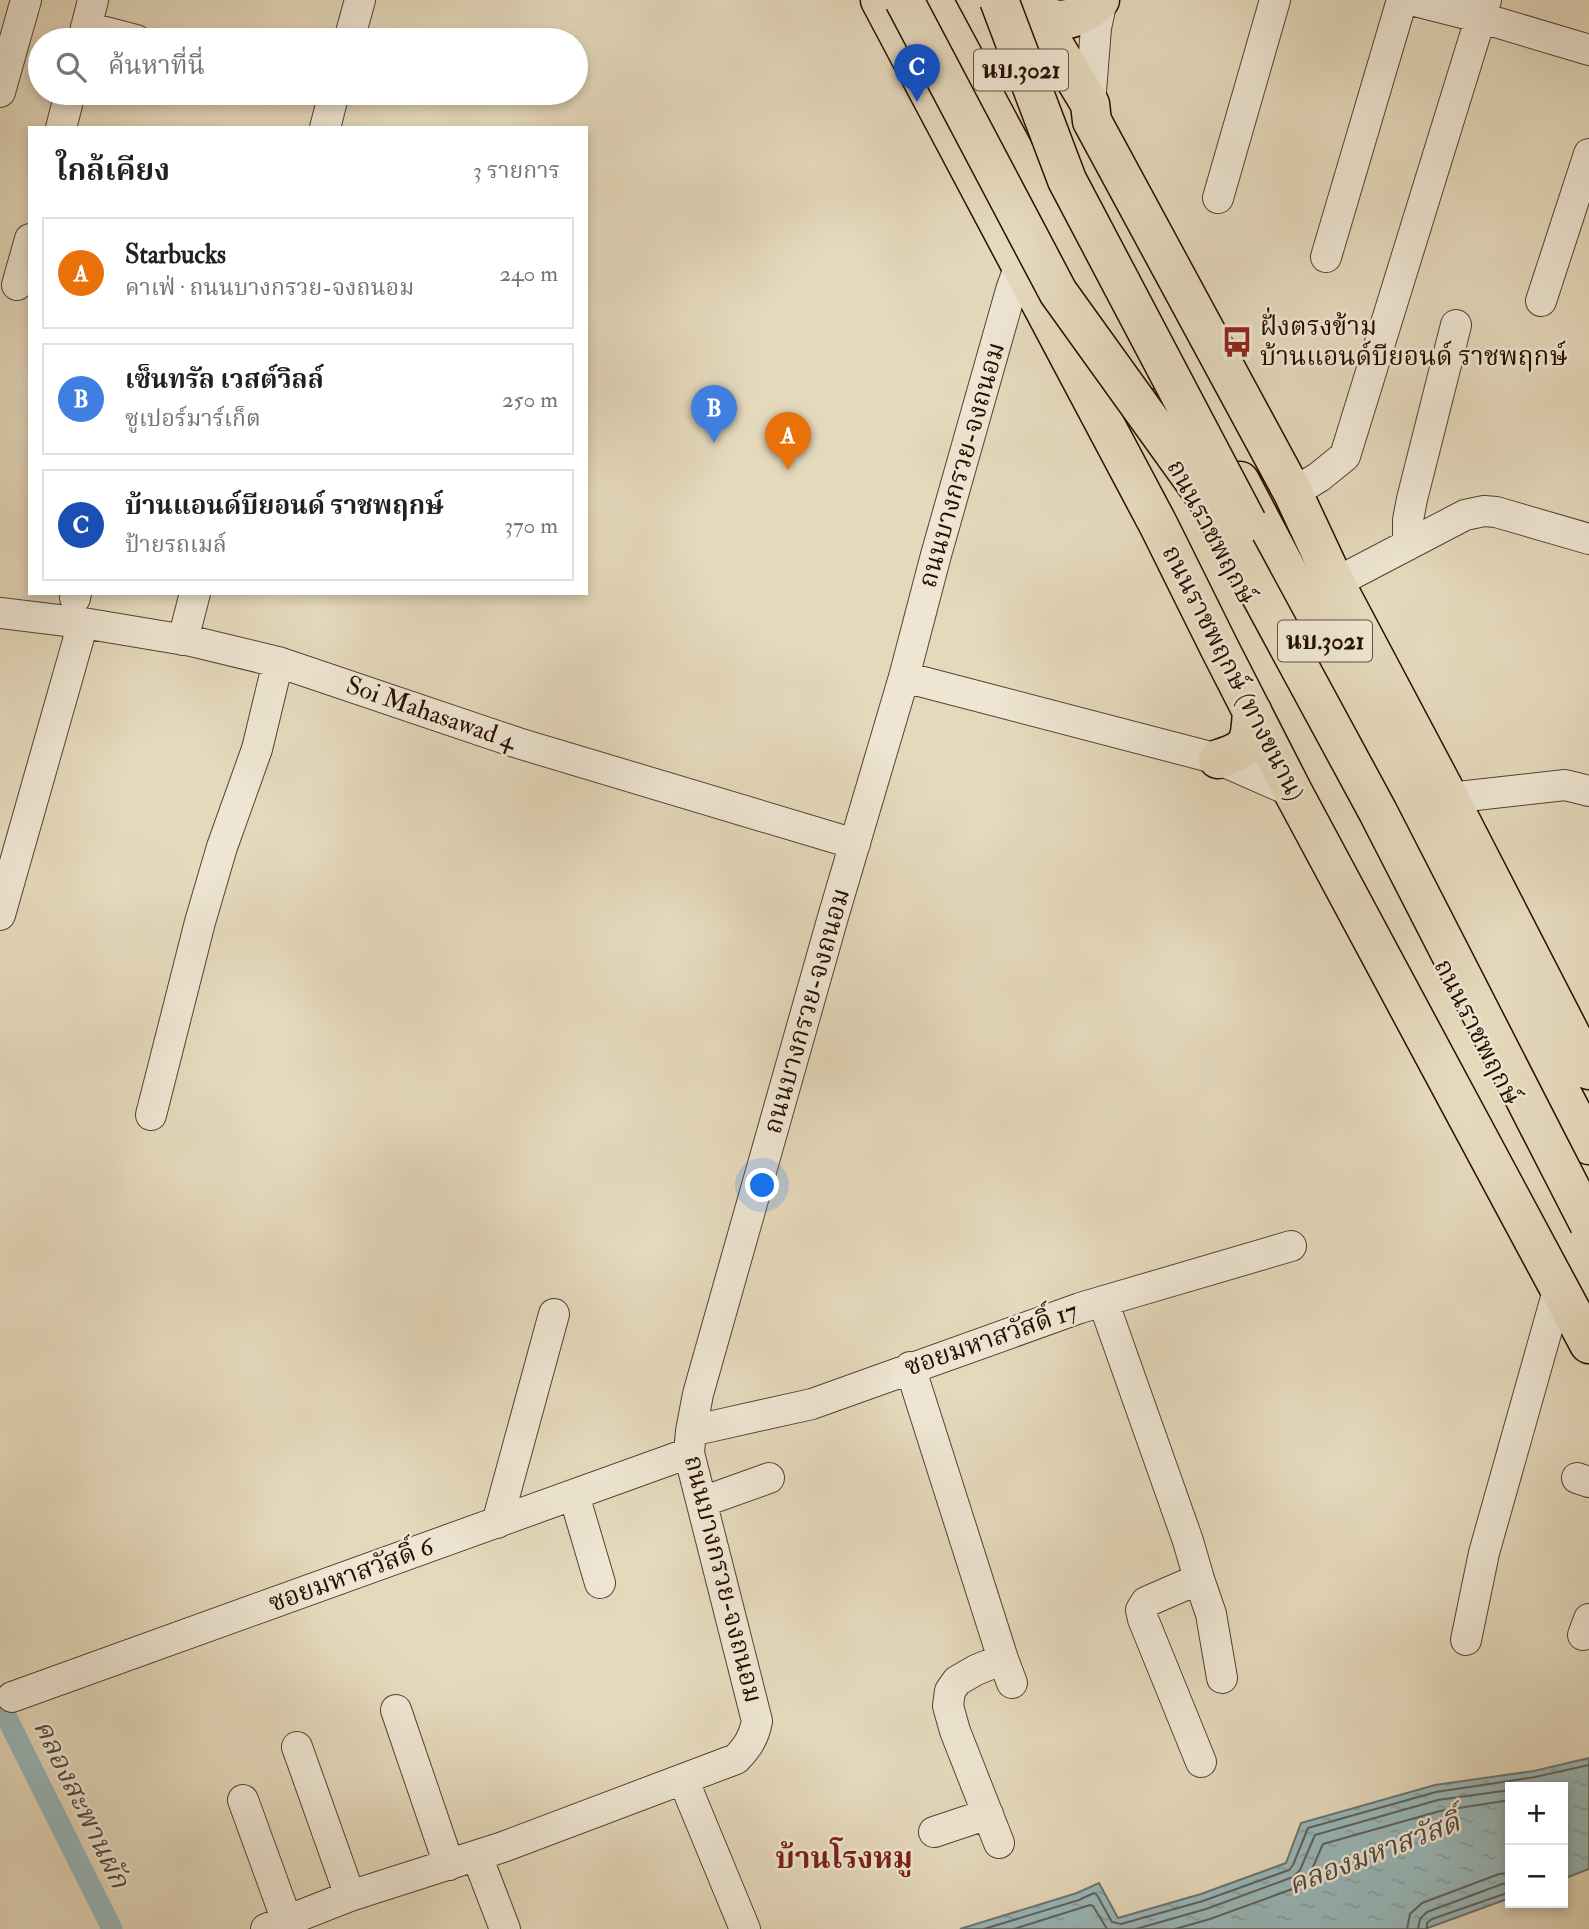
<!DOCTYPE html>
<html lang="th">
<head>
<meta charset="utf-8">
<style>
  body { margin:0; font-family:"IM FELL Double Pica","Noto Serif Thai",serif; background:#f6f6f6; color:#202124 }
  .controls { position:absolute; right:21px; bottom:21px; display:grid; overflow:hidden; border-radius:0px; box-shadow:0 4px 10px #0003 }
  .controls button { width:63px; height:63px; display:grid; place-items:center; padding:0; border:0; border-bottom:2px solid #e0e0e0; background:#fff; color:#202124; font:35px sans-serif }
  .you { position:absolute; left:763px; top:1186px; width:24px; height:24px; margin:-18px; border:5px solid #fff; border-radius:50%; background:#1a73e8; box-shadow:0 0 0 10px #1a73e833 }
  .badge { display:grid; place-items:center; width:46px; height:46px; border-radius:50%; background:#8f2418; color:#fff; font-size:23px; font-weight:700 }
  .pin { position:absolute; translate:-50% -58px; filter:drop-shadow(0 2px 4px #0008) }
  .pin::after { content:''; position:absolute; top:37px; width:24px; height:21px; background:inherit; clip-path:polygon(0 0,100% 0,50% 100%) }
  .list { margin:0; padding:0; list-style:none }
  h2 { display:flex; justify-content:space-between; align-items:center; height:91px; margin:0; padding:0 28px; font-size:30px }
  h2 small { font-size:23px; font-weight:400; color:#757577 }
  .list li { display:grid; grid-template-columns:46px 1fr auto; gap:21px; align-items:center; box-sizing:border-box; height:112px; margin:0 14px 14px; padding:0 14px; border:2px solid #e0e0e0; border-radius:0px }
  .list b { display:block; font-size:26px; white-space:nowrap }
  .list p { margin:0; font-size:23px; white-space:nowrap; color:#757577 }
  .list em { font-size:23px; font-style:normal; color:#757577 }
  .icon { flex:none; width:38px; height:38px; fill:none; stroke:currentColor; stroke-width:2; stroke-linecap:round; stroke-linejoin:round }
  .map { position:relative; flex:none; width:1589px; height:1929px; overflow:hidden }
  .search { position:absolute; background:#fff; box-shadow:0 4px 10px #0003; left:28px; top:28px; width:560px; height:77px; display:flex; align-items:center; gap:18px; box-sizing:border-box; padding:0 24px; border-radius:38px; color:#757577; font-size:26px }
  .panel { position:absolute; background:#fff; box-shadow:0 4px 10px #0003; left:28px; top:126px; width:560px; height:469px; border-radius:0px }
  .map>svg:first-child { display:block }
</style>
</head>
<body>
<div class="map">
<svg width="1589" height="1929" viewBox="0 0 1589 1929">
  <defs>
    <pattern id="water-ripples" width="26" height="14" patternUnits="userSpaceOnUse" patternTransform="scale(1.75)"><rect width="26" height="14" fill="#99b8ba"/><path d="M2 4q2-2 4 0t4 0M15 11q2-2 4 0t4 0" fill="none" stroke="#849d9e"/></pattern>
  </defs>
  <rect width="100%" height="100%" fill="#e5d9bc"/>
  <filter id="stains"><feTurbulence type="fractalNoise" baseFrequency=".00286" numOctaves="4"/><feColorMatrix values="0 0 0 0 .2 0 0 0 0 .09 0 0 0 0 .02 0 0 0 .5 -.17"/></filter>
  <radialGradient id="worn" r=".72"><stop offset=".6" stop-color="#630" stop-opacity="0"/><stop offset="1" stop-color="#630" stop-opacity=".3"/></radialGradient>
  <path fill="url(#water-ripples)" stroke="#6c7470" stroke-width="2" d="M 1589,1758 L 1589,1869 L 1563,1879 L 1563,1787 L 1510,1787 L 1510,1898 L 1425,1929 L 960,1929 L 1077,1893 L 1099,1883 L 1118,1918 L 1201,1894 L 1286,1863 L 1301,1823 L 1435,1785 L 1534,1771 Z"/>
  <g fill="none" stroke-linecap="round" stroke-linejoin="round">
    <path stroke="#60625d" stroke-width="2" d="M 984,1929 L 1079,1900 L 1094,1893 L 1097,1895 L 1112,1922 L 1121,1924 L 1203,1901 L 1289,1870 L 1293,1865 L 1308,1828 L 1436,1792 L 1535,1777 L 1589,1765
      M 1014,1929 L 1090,1905 L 1093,1906 L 1107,1929
      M 1136,1929 L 1206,1909 L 1293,1877 L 1300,1870 L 1315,1835 L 1438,1800 L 1510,1790
      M 1175,1929 L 1210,1919 L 1298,1887 L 1309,1876 L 1323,1844 L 1440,1811 L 1510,1800
      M 1407,1929 L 1410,1914 L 1422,1903 L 1499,1874 L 1510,1873
      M 1418,1929 L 1420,1919 L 1427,1912 L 1502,1884 L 1510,1883
      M 1427,1929 L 1427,1923 L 1432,1919 L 1510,1892"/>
    <path stroke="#99b8ba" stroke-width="21" d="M 0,1704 L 112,1929"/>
    <defs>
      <path id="minor" d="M 1411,0 L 1482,18 L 1589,50
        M 86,27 L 136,40
        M 83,40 L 93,0
        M 349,40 L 360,0
        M 0,92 L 26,0
        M 1090,104 L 1096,28 L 1102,0
        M 61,128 L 70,93
        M 325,128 L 334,93
        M 1218,198 L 1275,0
        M 1326,257 L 1402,0
        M 17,285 L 30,239
        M 1541,301 L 1589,154
        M 1293,493 L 1319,477 L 1345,456 L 1486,0
        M 1408,545 L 1408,520 L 1412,499 L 1456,325
        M 1335,583 L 1465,515 L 1484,511 L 1496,512 L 1589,539
        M 75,598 L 76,593
        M 0,613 L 83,623 L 191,641 L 278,662 L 518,743 L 855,844
        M 183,640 L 195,593
        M 904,677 L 1218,759 L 1293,792
        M 1449,798 L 1565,785 L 1589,791
        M 0,915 L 83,623
        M 151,1115 L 200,922 L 222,847 L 257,749 L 278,662
        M 1103,1301 L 1188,1541 L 1199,1579 L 1146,1602 L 1141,1610 L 1143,1619 L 1201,1762
        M 910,1367 L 1003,1659 L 1012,1683
        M 691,1431 L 812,1404 L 1080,1308 L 1291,1246
        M 1577,1478 L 1589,1482
        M 574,1495 L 600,1583
        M 702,1502 L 769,1478
        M 497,1523 L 554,1314
        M 1199,1579 L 1211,1614 L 1222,1678
        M 1583,1635 L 1589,1619
        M 1466,1640 L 1484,1553 L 1559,1287
        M 12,1697 L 689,1453
        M 396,1710 L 449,1865
        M 297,1747 L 350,1896
        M 683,1779 L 745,1929
        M 243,1800 L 287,1921
        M 934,1832 L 988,1814
        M 999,1843 L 955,1731 L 948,1706 L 950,1691 L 957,1681 L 976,1670 L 1003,1659
        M 477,1856 L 505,1929
        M 266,1929 L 350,1896 L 503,1847 L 736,1759 C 748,1747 754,1737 757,1721 L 689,1453 L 691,1431 L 698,1394 L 833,917 L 904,677 L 936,555 L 1011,290 L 1020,265"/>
      <path id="major" d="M 880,0 L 1159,526 L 1220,649 L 1293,792 L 1589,1344
        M 933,0 L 1107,324 L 1135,382
        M 1027,0 L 1090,104 L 1092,121 L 1293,493 L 1335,583 L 1449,798 L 1589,1070
        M 1032,10 C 1039,13 1046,17 1054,19 C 1070,23 1089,11 1100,0
        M 1240,481 L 1589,1145
        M 1218,759 C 1250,749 1250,743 1252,711"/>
    </defs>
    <use href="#minor" stroke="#57402f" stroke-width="32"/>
    <use href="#major" stroke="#280d00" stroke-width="41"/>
    <use href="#minor" stroke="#eee6d3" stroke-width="30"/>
    <use href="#major" stroke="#e5d9bc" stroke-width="38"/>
    <defs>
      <path id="major-bridge" d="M 904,0 L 1058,292 L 1214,509 L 1378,812 L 1589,1224
        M 999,0 L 1067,180 L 1247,522"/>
    </defs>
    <use href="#major-bridge" stroke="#280d00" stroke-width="41" stroke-linecap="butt"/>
    <use href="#major-bridge" stroke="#e5d9bc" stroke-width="38"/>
  </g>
  <defs>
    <symbol id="bus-bare" viewBox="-9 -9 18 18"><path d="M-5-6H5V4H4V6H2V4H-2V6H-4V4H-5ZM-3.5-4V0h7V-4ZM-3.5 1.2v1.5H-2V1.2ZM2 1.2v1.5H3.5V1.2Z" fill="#8f2418" stroke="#eee6d3" stroke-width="2.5" paint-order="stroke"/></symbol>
  </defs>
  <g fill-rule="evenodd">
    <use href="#bus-bare" x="1215" y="320" width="44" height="44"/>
  </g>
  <g text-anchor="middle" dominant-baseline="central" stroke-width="5" stroke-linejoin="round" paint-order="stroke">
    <g fill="#eee6d3" stroke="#634e3f" stroke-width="2">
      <rect x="974" y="49.5" width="94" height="41" rx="5"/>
      <rect x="1278" y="620.5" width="94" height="41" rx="5"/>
    </g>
    <g font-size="24" font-weight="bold" fill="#280d00">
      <text x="1021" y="70">นบ.3021</text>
      <text x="1325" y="641">นบ.3021</text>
    </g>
    <g font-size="26" fill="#280d00" stroke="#eee6d3" text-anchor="start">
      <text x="1260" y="327">ฝั่งตรงข้าม<tspan x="1260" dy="30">บ้านแอนด์บียอนด์ ราชพฤกษ์</tspan></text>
    </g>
    <g font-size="26" fill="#280d00" stroke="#eee6d3">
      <text transform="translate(962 465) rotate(-74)">ถนนบางกรวย-จงถนอม</text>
      <text transform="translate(1211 532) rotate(62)">ถนนราชพฤกษ์</text>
      <text transform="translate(1233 673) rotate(63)">ถนนราชพฤกษ์ (ทางขนาน)</text>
      <text transform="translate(431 713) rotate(19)">Soi Mahasawad 4</text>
      <text transform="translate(807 1011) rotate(-74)">ถนนบางกรวย-จงถนอม</text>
      <text transform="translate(1477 1032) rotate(63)">ถนนราชพฤกษ์</text>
      <text transform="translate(991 1339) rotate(-19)">ซอยมหาสวัสดิ์ 17</text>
      <text transform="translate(351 1575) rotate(-20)">ซอยมหาสวัสดิ์ 6</text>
      <text transform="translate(723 1579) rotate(76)">ถนนบางกรวย-จงถนอม</text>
    </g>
    <g font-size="28" font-style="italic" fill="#504941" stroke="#eee6d3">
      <text transform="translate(81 1804) rotate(64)">คลองสะพานผัก</text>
      <text transform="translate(1374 1854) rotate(-21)">คลองมหาสวัสดิ์</text>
    </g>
    <g font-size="30" font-weight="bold" fill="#7a1f14" stroke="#eee6d3">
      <text x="844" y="1858">บ้านโรงหมู</text>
    </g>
  </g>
  <rect width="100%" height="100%" filter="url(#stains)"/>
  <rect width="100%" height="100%" fill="url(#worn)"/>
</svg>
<div class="controls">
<button>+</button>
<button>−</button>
</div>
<div class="you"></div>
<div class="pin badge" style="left:788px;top:470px;background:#e8710a">A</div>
<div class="pin badge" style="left:714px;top:443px;background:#3f7fe0">B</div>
<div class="pin badge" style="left:917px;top:102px;background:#1a4fb4">C</div>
<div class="search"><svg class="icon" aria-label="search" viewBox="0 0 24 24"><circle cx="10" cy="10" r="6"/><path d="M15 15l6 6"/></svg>ค้นหาที่นี่</div>
<section class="panel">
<h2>ใกล้เคียง<small>3 รายการ</small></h2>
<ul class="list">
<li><span class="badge" style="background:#e8710a">A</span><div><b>Starbucks</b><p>คาเฟ่ · ถนนบางกรวย-จงถนอม</p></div><em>240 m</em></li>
<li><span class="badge" style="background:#3f7fe0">B</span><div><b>เซ็นทรัล เวสต์วิลล์</b><p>ซูเปอร์มาร์เก็ต</p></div><em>250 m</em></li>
<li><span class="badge" style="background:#1a4fb4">C</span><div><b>บ้านแอนด์บียอนด์ ราชพฤกษ์</b><p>ป้ายรถเมล์</p></div><em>370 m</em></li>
</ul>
</section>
</div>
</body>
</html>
